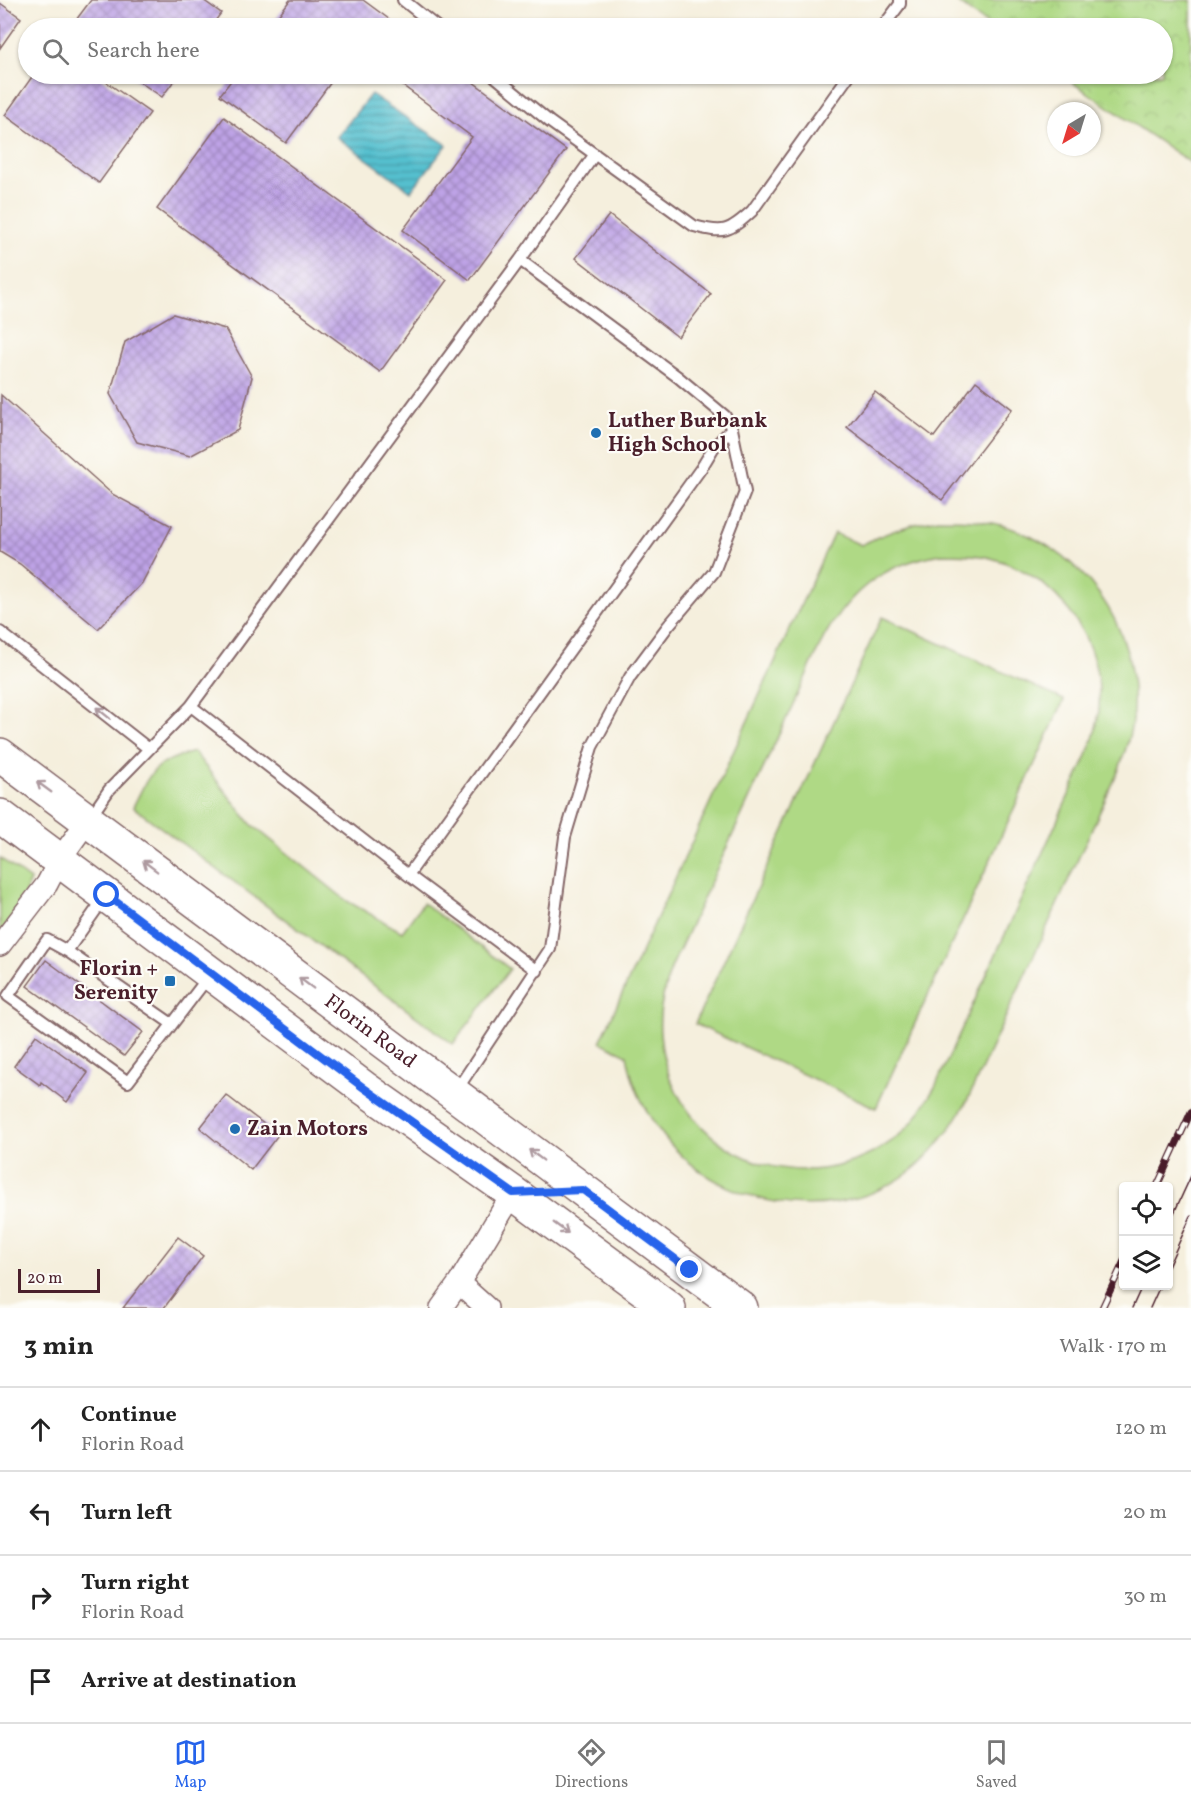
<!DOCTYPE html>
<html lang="en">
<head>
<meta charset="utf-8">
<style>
  body { margin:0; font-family:Vollkorn,serif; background:#f6f6f6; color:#222 }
  .controls { position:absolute; right:18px; bottom:18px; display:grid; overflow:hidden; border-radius:6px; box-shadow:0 2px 4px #0004 }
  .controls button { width:54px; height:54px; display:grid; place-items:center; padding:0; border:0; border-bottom:2px solid #e0e0e0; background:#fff; color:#222; font:30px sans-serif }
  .compass { position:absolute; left:1047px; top:102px; width:54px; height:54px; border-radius:50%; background:#fff; box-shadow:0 2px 4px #0004; rotate:218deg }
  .scale { position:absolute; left:18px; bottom:15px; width:82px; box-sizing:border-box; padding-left:6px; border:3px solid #4a1f2b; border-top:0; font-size:16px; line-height:21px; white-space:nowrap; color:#4a1f2b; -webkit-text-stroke:4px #fdfcf7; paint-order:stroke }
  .stop { position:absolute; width:18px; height:18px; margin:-14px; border:4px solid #2563eb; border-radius:50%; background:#fff }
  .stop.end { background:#2563eb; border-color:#fff; box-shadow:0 2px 6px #0008 }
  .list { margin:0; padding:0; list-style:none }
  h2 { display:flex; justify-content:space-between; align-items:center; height:78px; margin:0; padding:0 24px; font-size:26px }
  h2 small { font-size:20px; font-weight:400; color:#767676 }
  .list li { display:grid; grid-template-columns:39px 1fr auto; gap:18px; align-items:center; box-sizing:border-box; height:84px; padding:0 24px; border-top:2px solid #e0e0e0 }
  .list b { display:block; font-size:22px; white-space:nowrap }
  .list p { margin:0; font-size:20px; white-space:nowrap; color:#767676 }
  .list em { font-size:20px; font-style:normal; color:#767676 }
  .icon { flex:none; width:33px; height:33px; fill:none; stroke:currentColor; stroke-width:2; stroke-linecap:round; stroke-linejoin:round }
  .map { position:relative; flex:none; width:1191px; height:1308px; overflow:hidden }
  .search { position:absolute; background:#fff; box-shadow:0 2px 4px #0004; left:18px; right:18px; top:18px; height:66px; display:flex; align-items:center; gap:15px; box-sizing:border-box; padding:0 21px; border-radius:33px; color:#767676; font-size:22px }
  .sheet { height:414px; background:#fff }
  nav { display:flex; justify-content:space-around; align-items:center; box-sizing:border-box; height:84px; border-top:2px solid #e0e0e0; background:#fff; font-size:16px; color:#767676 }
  nav a { display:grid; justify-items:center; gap:3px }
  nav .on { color:#2563eb }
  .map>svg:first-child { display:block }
</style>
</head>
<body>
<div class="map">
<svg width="1191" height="1308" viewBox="0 0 1191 1308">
  <defs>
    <pattern id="park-crowns" width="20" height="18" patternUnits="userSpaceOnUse" patternTransform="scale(1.5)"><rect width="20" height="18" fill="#afd985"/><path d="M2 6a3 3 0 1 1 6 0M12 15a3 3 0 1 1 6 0" fill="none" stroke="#98ba73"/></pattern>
    <pattern id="water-rules" width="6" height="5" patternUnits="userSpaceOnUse" patternTransform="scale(1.5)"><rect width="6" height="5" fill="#54c0cf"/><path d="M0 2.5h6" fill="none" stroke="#489ba8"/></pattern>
    <pattern id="building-cross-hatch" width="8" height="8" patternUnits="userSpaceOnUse" patternTransform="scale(1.5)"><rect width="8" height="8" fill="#bea3e6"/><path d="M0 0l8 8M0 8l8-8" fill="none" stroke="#9c84bb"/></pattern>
  </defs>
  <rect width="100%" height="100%" fill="#fdfcf7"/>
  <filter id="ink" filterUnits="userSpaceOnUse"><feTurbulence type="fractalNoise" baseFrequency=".0167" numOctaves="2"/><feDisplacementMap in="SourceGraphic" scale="12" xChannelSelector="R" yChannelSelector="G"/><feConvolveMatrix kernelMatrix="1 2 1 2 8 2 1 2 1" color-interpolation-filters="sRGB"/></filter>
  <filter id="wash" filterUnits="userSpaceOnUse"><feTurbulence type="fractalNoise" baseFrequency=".008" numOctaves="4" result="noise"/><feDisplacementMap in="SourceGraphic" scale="24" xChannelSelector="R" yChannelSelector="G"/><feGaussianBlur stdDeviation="1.35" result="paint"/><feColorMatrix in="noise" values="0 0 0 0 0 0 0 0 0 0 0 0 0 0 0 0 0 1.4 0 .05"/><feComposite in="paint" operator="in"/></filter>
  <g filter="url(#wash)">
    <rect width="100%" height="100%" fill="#f5efdd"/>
    <path fill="#afd985" stroke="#7c7c58" stroke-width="1.5" fill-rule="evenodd" d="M 938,519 C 959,519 981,519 1001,525 C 1083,549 1138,625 1133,710 C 1132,732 1125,752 1118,772 L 967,1101 C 953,1126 938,1147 917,1166 C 846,1226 735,1214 673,1147 C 650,1122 632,1089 627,1055 L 600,1042 L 834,533 L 861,545 C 886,532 910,524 938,519 ZM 941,554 C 958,554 975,554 991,558 C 1057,575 1104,641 1099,709 C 1098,726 1092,742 1086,758 L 935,1087 C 927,1100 920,1113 910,1125 C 887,1149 855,1165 822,1169 C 739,1179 665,1116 660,1033 C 658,1010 664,988 672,966 L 824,637 C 853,587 885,564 941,554 Z
      M 882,617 L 1064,700 L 876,1108 L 695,1024 Z
      M 194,752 L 251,824 L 347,901 L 402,932 L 423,903 L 510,969 L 453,1044 L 133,807 C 150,772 154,762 194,752 Z
      M 0,858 L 30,880 L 19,909 L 0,933 Z"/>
    <path fill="url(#park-crowns)" stroke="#7c7c58" stroke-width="1.5" d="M 954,0 L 1191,0 L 1191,163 L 1060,74 L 1162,74 L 1162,28 L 993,28 Z"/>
    <path fill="url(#water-rules)" stroke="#4f707d" stroke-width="1.5" d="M 371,94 L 447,145 L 411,191 L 337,137 Z"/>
    <g id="blocks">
      <path fill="url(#building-cross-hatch)" d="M 91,0 L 203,0 L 221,13 L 210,28 L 70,28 Z
        M 290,0 L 363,0 L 401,28 L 269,28 Z
        M 0,3 L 21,18 L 0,48 Z
        M 34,74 L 95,74 L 150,113 L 99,183 L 5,115 Z
        M 128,74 L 179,74 L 162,97 Z
        M 236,74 L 337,74 L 286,143 L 220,95 Z
        M 387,74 L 462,74 L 566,150 L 470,280 L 403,230 L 472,137 Z
        M 224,117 L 447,280 L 380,372 L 157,209 Z
        M 609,215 L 711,294 L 678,337 L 576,258 Z
        M 173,314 L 225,329 L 252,377 L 238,430 L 190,456 L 137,442 L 110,394 L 125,342 Z
        M 976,381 L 1012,409 L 942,500 L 847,427 L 875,392 L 934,437 Z
        M 1,395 L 112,494 L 172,526 L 142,583 L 98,629 L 20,564 L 0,552 Z
        M 46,960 L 143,1032 L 124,1056 L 27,986 Z
        M 36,1035 L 88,1073 L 67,1102 L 41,1082 L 40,1085 L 14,1066 Z
        M 226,1095 L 278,1135 L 251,1170 L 200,1128 Z
        M 178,1237 L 203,1256 L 164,1308 L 123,1308 Z"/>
    </g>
  </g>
  <g filter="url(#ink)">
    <use href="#blocks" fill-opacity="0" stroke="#866869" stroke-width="1.5"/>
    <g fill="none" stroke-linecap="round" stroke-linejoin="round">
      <defs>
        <path id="service" d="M 403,0 L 438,28
          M 882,28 L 900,4 L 900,0
          M 492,74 L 550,122 L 694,226 C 724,234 729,232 752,211 L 850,74
          M 520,260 L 595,154
          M 0,632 L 149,749
          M 191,706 L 408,875 L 537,971
          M 89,819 L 109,790 L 191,706 L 520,260 L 678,377 L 725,416 L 732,429 L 745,492 L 714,572 L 668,626 L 630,677 L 592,747 L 565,837 L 550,949 L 456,1091
          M 408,875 L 702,467 L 714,447 L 732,429
          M 105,897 L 67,951 L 47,940 L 8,996 L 128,1082 L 209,976
          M 67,951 L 172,1024"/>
        <path id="minor" d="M 0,945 L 47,884 L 60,859 L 88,820
          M 459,1283 L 487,1308
          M 441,1308 L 459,1283 L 513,1193"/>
        <g id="primary">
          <path id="s1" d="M 0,755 L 741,1308"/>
          <path d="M 0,816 L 364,1088 L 513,1193 L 669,1308"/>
        </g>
      </defs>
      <use href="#service" stroke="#866869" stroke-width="14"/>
      <use href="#minor" stroke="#866869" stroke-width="24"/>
      <use href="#primary" stroke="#866869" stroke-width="36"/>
      <use href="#service" stroke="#fff" stroke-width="10"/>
      <use href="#minor" stroke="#fff" stroke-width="21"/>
      <use href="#primary" stroke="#fff" stroke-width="33"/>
      <path stroke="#4a1f2b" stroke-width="1.5" d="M 1168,1226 L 1191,1176
        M 1168,1267 L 1191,1216
        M 1132,1308 L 1142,1286
        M 1150,1308 L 1160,1286"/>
      <defs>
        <path id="rail" d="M 1157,1186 L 1191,1112
          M 1102,1308 L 1124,1261"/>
      </defs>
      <use href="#rail" stroke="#4a1f2b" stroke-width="7"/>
      <use href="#rail" stroke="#fdfcf7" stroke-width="4.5" stroke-dasharray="14" stroke-linecap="butt"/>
    </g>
    <defs><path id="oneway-shaft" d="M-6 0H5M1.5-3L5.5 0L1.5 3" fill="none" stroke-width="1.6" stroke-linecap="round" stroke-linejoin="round" transform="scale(1.5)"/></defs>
    <g stroke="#ae9aa0">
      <use href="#oneway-shaft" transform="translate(103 713) rotate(-141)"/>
      <use href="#oneway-shaft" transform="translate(44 787) rotate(-144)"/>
      <use href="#oneway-shaft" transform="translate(150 866) rotate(-143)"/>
      <use href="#oneway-shaft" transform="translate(306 983) rotate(-143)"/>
      <use href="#oneway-shaft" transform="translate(536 1155) rotate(-143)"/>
      <use href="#oneway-shaft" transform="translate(561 1228) rotate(36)"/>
    </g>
  </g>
  <g fill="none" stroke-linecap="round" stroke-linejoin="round" filter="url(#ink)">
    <path stroke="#2563eb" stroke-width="8" d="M 107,895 L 364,1088 L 513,1193 L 583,1190 L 690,1270"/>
  </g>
  <g fill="#1f6fb2" stroke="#fdfcf7" stroke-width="2">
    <circle cx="596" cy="433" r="6"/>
    <rect x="164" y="975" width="12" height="12" rx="3"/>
    <circle cx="235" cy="1129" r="6"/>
  </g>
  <g text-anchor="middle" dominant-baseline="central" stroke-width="4.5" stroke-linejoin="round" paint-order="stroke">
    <g font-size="21" font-weight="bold" fill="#4a1f2b" stroke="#fdfcf7" text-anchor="start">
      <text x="608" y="421">Luther Burbank<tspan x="608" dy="24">High School</tspan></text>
      <text x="158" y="969" text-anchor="end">Florin +<tspan x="158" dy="24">Serenity</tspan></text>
      <text x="247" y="1129">Zain Motors</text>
    </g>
    <g font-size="21" fill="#4a1f2b" stroke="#fdfcf7">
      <text stroke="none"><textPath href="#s1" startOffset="462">Florin Road</textPath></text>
    </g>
  </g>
</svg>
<div class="controls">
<button><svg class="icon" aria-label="locate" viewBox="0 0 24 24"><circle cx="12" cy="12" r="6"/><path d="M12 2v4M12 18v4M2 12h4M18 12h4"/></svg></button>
<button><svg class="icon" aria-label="layers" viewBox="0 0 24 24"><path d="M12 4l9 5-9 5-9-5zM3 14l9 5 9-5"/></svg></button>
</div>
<svg class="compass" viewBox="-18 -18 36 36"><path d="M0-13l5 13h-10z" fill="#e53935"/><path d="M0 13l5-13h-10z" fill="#767676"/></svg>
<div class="scale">20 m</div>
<div class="stop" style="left:107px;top:895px"></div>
<div class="stop end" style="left:690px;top:1270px"></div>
<div class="search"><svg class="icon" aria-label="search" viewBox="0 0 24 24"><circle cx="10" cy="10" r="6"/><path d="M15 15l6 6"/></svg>Search here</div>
</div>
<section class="sheet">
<h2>3 min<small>Walk · 170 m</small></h2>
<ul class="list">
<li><svg class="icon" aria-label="ahead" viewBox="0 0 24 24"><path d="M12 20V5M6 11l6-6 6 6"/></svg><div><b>Continue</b><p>Florin Road</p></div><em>120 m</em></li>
<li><svg class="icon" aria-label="left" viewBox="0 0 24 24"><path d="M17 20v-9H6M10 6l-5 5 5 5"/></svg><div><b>Turn left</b></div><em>20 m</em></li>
<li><svg class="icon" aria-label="right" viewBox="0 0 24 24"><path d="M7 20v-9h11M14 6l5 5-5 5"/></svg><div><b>Turn right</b><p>Florin Road</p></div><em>30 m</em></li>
<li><svg class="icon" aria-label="arrive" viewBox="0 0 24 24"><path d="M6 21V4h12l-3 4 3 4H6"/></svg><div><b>Arrive at destination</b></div></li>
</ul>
</section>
<nav>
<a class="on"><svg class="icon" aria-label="map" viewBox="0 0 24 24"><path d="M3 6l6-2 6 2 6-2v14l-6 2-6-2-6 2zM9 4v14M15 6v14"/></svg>Map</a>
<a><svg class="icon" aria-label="directions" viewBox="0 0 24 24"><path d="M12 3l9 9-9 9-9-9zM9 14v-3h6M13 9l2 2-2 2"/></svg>Directions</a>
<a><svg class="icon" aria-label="saved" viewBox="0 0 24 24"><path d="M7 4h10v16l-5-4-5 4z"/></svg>Saved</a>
</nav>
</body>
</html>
